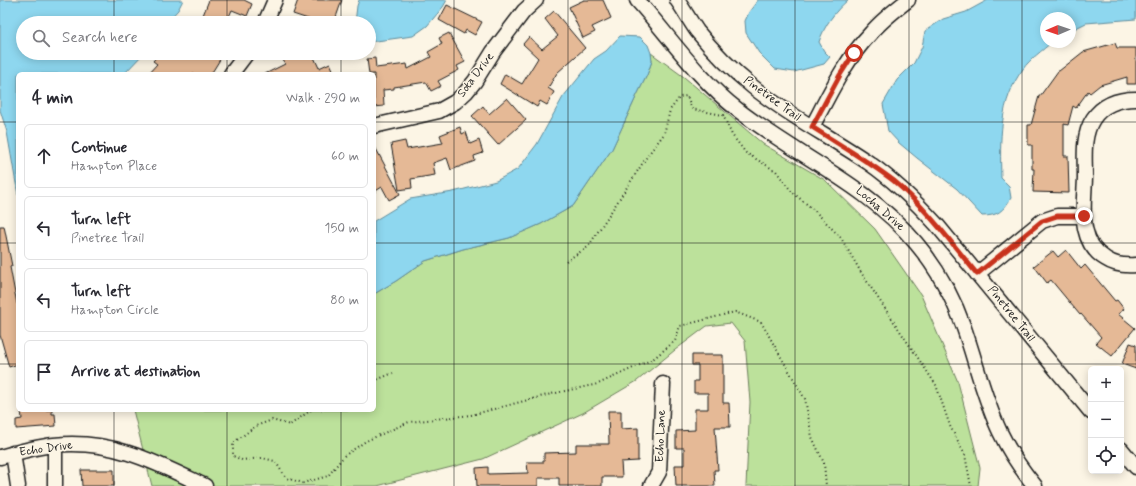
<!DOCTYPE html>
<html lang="en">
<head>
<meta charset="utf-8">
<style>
  body { margin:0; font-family:Mynerve,sans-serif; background:#f7f7f7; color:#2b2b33 }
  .controls { position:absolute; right:12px; bottom:12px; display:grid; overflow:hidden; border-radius:6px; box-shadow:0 2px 10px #0003 }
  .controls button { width:36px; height:36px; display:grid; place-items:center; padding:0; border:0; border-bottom:1px solid #e1e1e2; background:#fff; color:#2b2b33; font:20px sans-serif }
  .compass { position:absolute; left:1040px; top:12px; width:36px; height:36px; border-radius:50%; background:#fff; box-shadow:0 2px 10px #0003; rotate:268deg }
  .stop { position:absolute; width:12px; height:12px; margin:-9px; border:3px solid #c8321e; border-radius:50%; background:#fff }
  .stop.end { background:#c8321e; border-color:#fff; box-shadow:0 1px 4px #0008 }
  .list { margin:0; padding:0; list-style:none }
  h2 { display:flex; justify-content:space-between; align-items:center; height:52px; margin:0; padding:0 16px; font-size:17px }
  h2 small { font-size:13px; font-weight:400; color:#7c7c81 }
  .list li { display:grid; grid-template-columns:26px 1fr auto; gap:12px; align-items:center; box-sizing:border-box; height:64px; margin:0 8px 8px; padding:0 8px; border:1px solid #e1e1e2; border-radius:6px }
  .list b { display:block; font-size:15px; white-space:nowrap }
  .list p { margin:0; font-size:13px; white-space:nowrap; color:#7c7c81 }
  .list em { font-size:13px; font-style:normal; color:#7c7c81 }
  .icon { flex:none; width:22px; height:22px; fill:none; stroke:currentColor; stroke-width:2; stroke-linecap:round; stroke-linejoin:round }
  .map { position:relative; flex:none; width:1136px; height:486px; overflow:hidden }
  .search { position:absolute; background:#fff; box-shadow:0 2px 10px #0003; left:16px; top:16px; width:360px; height:44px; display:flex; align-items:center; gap:10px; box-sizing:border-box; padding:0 14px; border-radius:22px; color:#7c7c81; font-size:15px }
  .panel { position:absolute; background:#fff; box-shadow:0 2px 10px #0003; left:16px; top:72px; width:360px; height:340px; border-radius:6px }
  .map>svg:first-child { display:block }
</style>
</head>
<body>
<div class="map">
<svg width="1136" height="486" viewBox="0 0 1136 486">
  <rect width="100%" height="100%" fill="#fcf5e5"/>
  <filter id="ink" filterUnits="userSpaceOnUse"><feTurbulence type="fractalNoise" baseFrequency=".025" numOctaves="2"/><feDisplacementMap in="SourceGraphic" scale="8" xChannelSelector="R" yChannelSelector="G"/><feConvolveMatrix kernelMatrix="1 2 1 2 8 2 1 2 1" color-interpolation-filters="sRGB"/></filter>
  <g filter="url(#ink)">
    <path fill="#bce19b" stroke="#6c7e5c" d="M 651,53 L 684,77 L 763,144 L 825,180 L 875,229 L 921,295 L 958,382 L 980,468 L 978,486 L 746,486 L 750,402 L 745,341 L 731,323 L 707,326 L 675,350 L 637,381 L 583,413 L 483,459 L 377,486 L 152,486 L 133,410 L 374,410 L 374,294 L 396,281 L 425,261 L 463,249 L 509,238 L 541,224 L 573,206 L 612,149 L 637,95 L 647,75 L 652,61 Z"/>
    <path fill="#8ed7ef" stroke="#608c9b" d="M 0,0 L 183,0 L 178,10 L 166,23 L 23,23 L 23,53 L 144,53 L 124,74 L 18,74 L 18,195 L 7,132 L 0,110 Z
      M 359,0 L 447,0 L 443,7 L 427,26 L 413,36 L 369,42 L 369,23 L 355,23 L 357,6 Z
      M 758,0 L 848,0 C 835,11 824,26 819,42 L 824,51 L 830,57 L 824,64 L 794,72 L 775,69 L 759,53 L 746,33 L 745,21 L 749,12 Z
      M 988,0 L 1136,0 L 1136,19 L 1086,23 L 1070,31 L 1070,18 L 1046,18 L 1046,42 L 1052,42 C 1042,51 1030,59 1023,69 C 999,101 1000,140 1001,178 L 1009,186 L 1011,198 C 1003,211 998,216 982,216 L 957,189 L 917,158 L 899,143 L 888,131 L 883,104 L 897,80 L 914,63 L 922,47 L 925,31 L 943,19 L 966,12 Z
      M 620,36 L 640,37 L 648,45 L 651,53 L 652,61 L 647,75 L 637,95 L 612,149 L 573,206 L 541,224 L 509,238 L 463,249 L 425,261 L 396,281 L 374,294 L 374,221 L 410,199 L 453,192 L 496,181 L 518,169 L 537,144 L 563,97 L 594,59 L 606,51 Z"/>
    <path fill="#e5b996" stroke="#1c1c1c" d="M 209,0 L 244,0 L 252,4 L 247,16 L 232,10 L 226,23 L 200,23 Z
      M 298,0 L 342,0 L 334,23 L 320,23 L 293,14 Z
      M 584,0 L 603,0 L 611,18 L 592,27 L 595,32 L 583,38 L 569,7 Z
      M 447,5 L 482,22 L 475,35 L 466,30 L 464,34 L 439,20 Z
      M 554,11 L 585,48 L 557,73 L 548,88 L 554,92 L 547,105 L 540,101 L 537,107 L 500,84 L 505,74 L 522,84 L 538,58 L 523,44 L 529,37 L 542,49 L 558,36 L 545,19 Z
      M 449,33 L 465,62 L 457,66 L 459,70 L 438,81 L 441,86 L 431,91 L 426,82 L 394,87 L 394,89 L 383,90 L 384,106 L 374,107 L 374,74 L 369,74 L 367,59 L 375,58 L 376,68 L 407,64 L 408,69 L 431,57 L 428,52 L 442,44 L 439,38 Z
      M 1115,43 L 1117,48 L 1136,48 L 1136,84 L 1127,84 L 1127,77 L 1100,85 L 1090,93 L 1088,91 L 1076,108 L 1073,106 L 1068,125 L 1064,124 L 1064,156 L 1068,156 L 1069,193 L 1033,192 L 1034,169 L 1032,169 L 1032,145 L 1028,145 L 1028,125 L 1031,125 L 1039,96 L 1040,96 L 1058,71 L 1059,71 L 1083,52 Z
      M 160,53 L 224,53 L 211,74 L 148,74 L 157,64 L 153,61 Z
      M 280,53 L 312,53 L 319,68 L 330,63 L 335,74 L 265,74 L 285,64 Z
      M 507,98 L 526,120 L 498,145 L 472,116 L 483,106 L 489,114 Z
      M 460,127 L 462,134 L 466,132 L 470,144 L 479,140 L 483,153 L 474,156 L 475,161 L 451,170 L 447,158 L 433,163 L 435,175 L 411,179 L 412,188 L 399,190 L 391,144 L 405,141 L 407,149 L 443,143 L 440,135 Z
      M 374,145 L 400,194 L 389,200 L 382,187 L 374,192 Z
      M 0,226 L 4,226 L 12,266 L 10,267 L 17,304 L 18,303 L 18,364 L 9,367 L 0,335 Z
      M 1066,250 L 1081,269 L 1085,265 L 1115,301 L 1117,300 L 1124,309 L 1118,314 L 1135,328 L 1112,356 L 1096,343 L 1101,337 L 1081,314 L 1080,315 L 1051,280 L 1047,283 L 1034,266 L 1053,251 L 1058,257 Z
      M 1130,343 L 1136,345 L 1136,369 L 1122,364 Z
      M 692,355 L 723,355 L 723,403 L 729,403 L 730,427 L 715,427 L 718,470 L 714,470 L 715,486 L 676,486 L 675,465 L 684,465 L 684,448 L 676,448 L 676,431 L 695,430 L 695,409 L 708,409 L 708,393 L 694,393 L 694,381 L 698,381 L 698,365 L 692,365 Z
      M 21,410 L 52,410 L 52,414 L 55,414 L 56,426 L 16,429 L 16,420 L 22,419 Z
      M 608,411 L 621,411 L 621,429 L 638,428 L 638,461 L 621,462 L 622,477 L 602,477 L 602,486 L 559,486 L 559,478 L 538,478 L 538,486 L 477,486 L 476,468 L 488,467 L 488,474 L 528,473 L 527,462 L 544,462 L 544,453 L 576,452 L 576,444 L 609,444 Z
      M 81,470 L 114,470 L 114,486 L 82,486 Z"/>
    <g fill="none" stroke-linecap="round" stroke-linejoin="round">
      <defs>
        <path id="minor" d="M 637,0 C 671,38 697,78 738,110 C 797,156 868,185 916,243 C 937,268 953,297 964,328 C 976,362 984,399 1000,432 C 1009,451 1021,469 1035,486
          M 677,0 C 684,10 690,21 697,31 C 713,51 732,70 753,87 C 789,116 831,137 869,163 C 895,181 916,202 937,225 L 1091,412
          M 265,23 L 275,0
          M 231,74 L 247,53
          M 1136,99 C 1119,99 1103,104 1093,119 C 1082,136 1085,159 1085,178 C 1084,207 1077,242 1106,259 C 1115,265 1126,266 1136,265
          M 374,126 L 439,111 L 455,102 L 466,92 L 475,81 L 493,52 L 524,11 L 536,0
          M 812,127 C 829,95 845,60 871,33 C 882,20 895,10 908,0
          M 977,274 L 1042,221 L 1057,216 L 1084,216
          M 55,445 L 55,486
          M 1121,449 L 1136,467
          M 13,453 L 18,486
          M 0,457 C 18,452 35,447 54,445 C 112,439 155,462 205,486
          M 651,486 L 659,472 L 663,384"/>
      </defs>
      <use href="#minor" stroke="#1c1c1c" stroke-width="17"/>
      <path stroke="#1c1c1c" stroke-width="2" stroke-dasharray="1 3" stroke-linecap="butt" d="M 566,261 L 588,247 L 648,155 L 664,134 L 670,110 L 680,97 L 687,96 L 692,109 L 723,115 L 732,135 L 746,153 L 776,171 L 792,192 L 814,210 L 841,238 L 862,274 L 936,385 L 950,426 L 965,455 L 971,486
        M 374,381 L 393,373
        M 311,410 L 290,425 L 272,420 L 256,426 L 233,443 L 233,456 L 242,460 L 262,458 L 275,461 L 286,478 L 303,483 L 328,476 L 344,456 L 366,441 L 409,422 L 471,415 L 551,394 L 598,384 L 653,359 L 675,341 L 680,326 L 735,312 L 761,322 L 805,399 L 812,437 L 824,463 L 826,486"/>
      <use href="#minor" stroke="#fcf5e5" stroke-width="14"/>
    </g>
  </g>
  <g fill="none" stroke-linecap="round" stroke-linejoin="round" filter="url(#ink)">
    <path stroke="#c8321e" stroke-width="5" d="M 854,53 L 840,75 L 812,127 C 840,145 868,161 894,181 C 926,208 951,242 977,274 L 1042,221 L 1057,216 L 1084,216"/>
  </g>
  <path fill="none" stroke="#1c1c1c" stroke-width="1" stroke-opacity="0.55" d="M 114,0 L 114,23M 227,0 L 227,23M 341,0 L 341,23M 454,0 L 454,486M 568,0 L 568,486M 682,0 L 682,486M 795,0 L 795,486M 909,0 L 909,486M 1022,0 L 1022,486M 114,53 L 114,74M 227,53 L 227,74M 341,53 L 341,74M 0,122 L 18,122M 374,122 L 1136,122M 0,243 L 18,243M 374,243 L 1136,243M 0,364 L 18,364M 374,364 L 1136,364M 114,410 L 114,486M 227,410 L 227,486M 341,410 L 341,486"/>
  <g text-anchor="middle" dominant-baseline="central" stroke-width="3" stroke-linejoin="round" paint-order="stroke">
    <g font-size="12" fill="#1c1c1c" stroke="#fcf5e5">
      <text transform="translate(476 75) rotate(-53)">Sota Drive</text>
      <text transform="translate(772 99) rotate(36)">Pinetree Trail</text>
      <text transform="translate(880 209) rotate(41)">Locha Drive</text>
      <text transform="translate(1011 314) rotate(51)">Pinetree Trail</text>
      <text transform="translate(661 436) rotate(-88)">Echo Lane</text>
      <text transform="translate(46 449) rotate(-8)">Echo Drive</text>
    </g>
  </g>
</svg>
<div class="controls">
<button>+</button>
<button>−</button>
<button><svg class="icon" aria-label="locate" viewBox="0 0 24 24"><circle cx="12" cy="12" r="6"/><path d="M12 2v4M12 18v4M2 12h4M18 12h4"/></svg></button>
</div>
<svg class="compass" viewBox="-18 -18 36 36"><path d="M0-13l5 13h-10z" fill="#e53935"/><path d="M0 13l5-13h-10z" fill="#7c7c81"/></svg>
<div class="stop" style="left:854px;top:53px"></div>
<div class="stop end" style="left:1084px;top:216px"></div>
<div class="search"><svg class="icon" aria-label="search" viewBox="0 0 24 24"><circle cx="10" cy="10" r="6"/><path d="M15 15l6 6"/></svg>Search here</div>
<section class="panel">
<h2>4 min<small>Walk · 290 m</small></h2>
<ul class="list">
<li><svg class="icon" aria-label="ahead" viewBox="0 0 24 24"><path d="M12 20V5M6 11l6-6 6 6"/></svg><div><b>Continue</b><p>Hampton Place</p></div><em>60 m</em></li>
<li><svg class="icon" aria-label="left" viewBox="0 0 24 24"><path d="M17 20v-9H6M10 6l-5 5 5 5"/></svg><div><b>Turn left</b><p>Pinetree Trail</p></div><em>150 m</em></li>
<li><svg class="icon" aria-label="left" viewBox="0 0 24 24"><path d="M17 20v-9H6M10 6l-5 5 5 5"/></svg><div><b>Turn left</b><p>Hampton Circle</p></div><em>80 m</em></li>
<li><svg class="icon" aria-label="arrive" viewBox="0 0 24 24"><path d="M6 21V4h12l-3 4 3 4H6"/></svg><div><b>Arrive at destination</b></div></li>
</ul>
</section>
</div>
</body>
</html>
